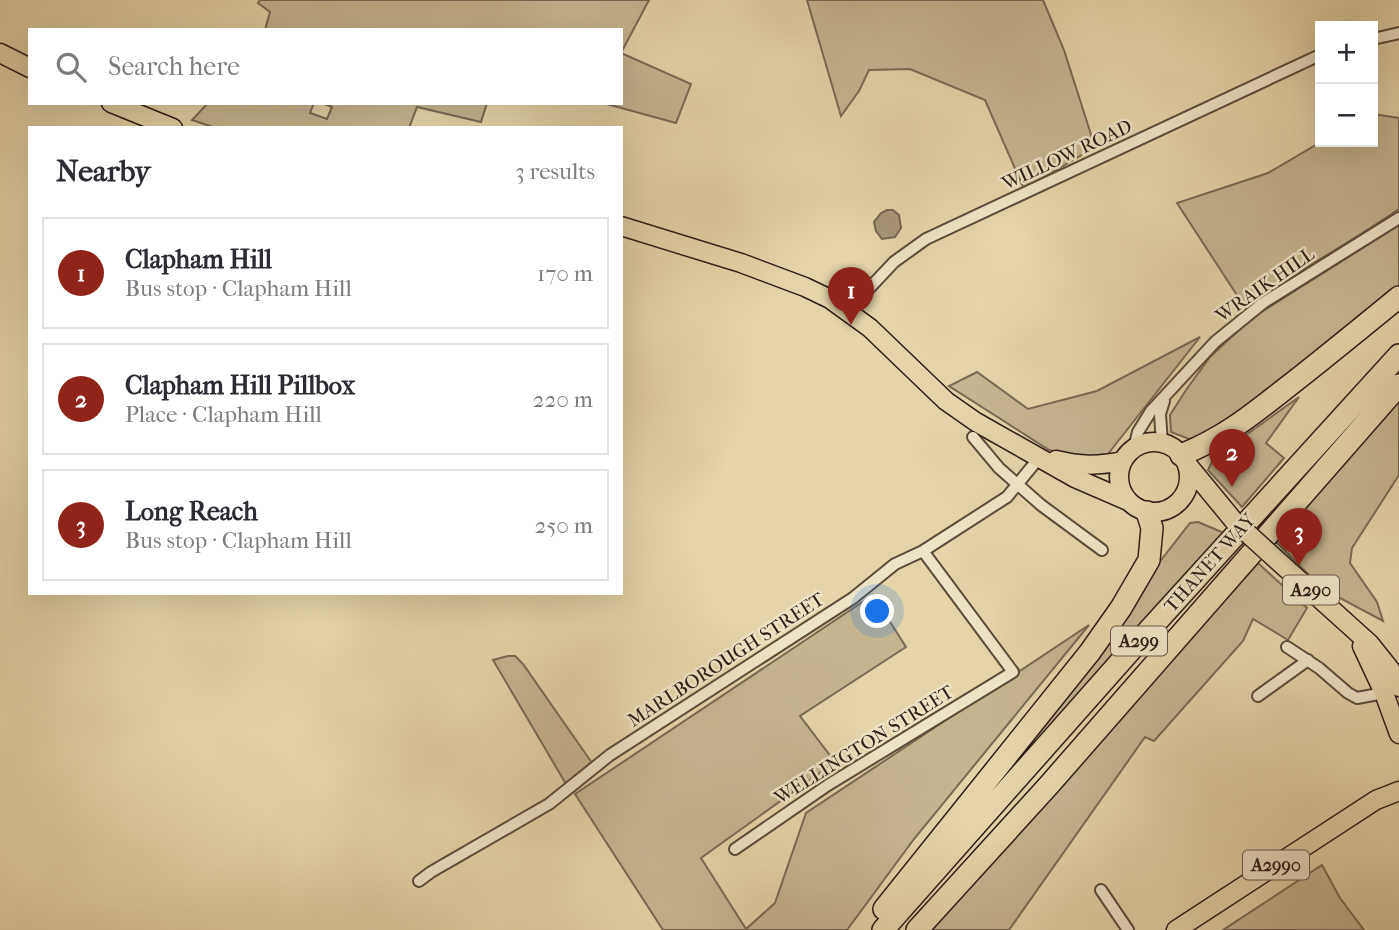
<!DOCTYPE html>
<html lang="en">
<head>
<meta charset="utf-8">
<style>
  body { margin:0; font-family:"IM FELL French Canon",serif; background:#f7f7f7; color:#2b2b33 }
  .controls { position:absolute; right:21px; top:21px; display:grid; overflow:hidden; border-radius:0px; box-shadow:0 7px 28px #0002 }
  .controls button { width:63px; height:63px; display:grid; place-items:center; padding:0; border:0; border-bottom:2px solid #e1e1e2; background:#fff; color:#2b2b33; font:35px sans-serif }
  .you { position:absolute; left:878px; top:612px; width:24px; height:24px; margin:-18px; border:5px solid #fff; border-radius:50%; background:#1a73e8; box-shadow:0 0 0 10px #1a73e833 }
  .badge { display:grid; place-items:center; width:46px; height:46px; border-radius:50%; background:#8f2418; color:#fff; font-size:23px; font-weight:700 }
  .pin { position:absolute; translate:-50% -58px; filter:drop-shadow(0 2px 4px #0008) }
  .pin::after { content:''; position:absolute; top:37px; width:24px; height:21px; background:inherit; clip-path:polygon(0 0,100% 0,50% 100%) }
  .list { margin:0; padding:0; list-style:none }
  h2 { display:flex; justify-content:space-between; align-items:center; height:91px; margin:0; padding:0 28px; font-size:30px }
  h2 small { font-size:23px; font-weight:400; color:#7c7c81 }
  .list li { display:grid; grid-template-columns:46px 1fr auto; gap:21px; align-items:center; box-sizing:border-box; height:112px; margin:0 14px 14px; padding:0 14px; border:2px solid #e1e1e2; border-radius:0px }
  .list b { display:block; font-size:26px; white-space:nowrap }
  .list p { margin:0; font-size:23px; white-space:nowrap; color:#7c7c81 }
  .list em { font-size:23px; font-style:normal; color:#7c7c81 }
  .icon { flex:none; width:38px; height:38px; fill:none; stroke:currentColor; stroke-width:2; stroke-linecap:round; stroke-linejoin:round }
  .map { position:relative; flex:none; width:1399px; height:930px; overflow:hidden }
  .search { position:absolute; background:#fff; box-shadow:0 7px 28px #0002; left:28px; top:28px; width:595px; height:77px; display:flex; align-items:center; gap:18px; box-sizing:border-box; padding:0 24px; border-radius:0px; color:#7c7c81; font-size:26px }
  .panel { position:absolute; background:#fff; box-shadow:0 7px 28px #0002; left:28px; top:126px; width:595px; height:469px; border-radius:0px }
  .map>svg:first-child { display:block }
</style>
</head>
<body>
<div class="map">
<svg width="1399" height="930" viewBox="0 0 1399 930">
  <rect width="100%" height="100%" fill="#e4d4a7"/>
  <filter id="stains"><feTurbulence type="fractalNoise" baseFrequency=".00286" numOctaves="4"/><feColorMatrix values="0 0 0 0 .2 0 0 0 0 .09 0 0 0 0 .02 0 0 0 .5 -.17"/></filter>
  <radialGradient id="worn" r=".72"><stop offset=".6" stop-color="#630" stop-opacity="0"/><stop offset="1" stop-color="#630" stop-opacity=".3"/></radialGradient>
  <path fill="#c5b58f" stroke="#796953" stroke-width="2" d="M 260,0 L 649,0 L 621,53 L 691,84 L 676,123 L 603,103 L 621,103 L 621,30 L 265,30 L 270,12 L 258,3 Z
    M 807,0 L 1043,0 L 1064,50 L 1095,147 L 1024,189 L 985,100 L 910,69 L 869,70 L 859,91 L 841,116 Z
    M 208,103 L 314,103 L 310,113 L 327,119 L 332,107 L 322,103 L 487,103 L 481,122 L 417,107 L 409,128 L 216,128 L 192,120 Z
    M 1373,114 L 1399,118 L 1399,209 C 1349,243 1296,273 1244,306 L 1177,203 L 1268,173 L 1321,142 L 1373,142 Z
    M 1399,225 L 1399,291 L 1211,434 L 1189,439 L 1171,432 L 1170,415 L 1186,390 L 1210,357 L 1252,318 Z
    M 1200,337 L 1108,454 L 1089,460 L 1049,450 L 949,386 L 977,372 L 1028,409 L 1097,391 Z
    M 1299,397 L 1266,443 L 1284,458 L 1242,507 L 1208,470 L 1214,458 Z
    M 1399,401 L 1399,475 L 1352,548 L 1350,563 L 1377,602 L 1383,621 L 1323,589 L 1276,542 Z
    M 1198,522 L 1224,533 L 971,819 L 1144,582 L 1190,523 Z
    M 1258,563 L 1307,608 L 1288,640 L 1253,619 L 1243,641 L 1154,741 L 1145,737 L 1009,930 L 932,930 Z
    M 873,595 L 906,647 L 800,716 L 835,762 L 701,858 L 746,929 L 775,903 L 806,813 L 1089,625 L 914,839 L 847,930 L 663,930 L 575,794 Z
    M 508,656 L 515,656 L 523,664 L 592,763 L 566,784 L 493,660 Z
    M 1322,865 L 1340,898 L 1364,930 L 1223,930 Z"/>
  <path fill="#a69676" stroke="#766650" stroke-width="2" d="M 887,210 L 893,210 L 899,215 L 901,228 L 895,237 L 882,239 L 876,231 L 874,222 L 881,213 Z"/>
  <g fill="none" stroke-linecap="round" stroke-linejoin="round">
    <defs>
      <path id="street" d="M 1373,39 L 1399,33
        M 847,312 L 894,262 L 926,239 L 1320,55
        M 973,437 L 999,468 L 1041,505 L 1102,550
        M 1162,443 L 1160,414 L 1164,401
        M 1134,448 L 1138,432 L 1151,411 L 1215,342 L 1263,303 L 1399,218
        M 1287,647 L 1319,668 L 1348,693 L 1357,698 L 1384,693
        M 1258,696 L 1308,660
        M 735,849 L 828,785 L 1013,672 L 923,551
        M 419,881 L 431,872 L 549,804 L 610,755 L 853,598 L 895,564 L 923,551 L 1007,497 L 1034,464 L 1034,454
        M 1101,890 L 1128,930"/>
      <path id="primary" d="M 0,53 L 30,68
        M 111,103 L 173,128
        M 621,226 L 741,263 L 805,287 L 830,299 L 870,328 L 946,401 L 976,422 L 1075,478 L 1128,501
        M1119 477a35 35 0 1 1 70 0a35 35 0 1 1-70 0Z
        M 1056,460 C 1080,466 1098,466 1123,461
        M 1187,464 L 1234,521
        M 1268,552 L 1370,644 L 1390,669 L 1399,687
        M 1362,646 L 1384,693 L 1399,734
        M 1176,930 L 1376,800 L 1399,791"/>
      <path id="highway" d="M 1181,455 C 1221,439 1248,418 1281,392 C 1321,361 1360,329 1399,297
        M 884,909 L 1090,652 L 1121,608 L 1149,560 L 1152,528 L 1147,512
        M 883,930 L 1130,651 L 1399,355
        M 917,930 L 1049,785 L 1399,385"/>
    </defs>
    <use href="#street" stroke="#5b4b3b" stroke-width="14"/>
    <use href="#primary" stroke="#2d1d17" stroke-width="21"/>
    <use href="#highway" stroke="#2d1d17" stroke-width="24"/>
    <use href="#street" stroke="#ede3c6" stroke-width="10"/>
    <use href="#primary" stroke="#e4d4a7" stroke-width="18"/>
    <use href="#highway" stroke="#e4d4a7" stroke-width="21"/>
    <defs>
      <path id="primary-bridge" d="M 1234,521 L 1268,552"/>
    </defs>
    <use href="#primary-bridge" stroke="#2d1d17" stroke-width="21" stroke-linecap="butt"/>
    <use href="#primary-bridge" stroke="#e4d4a7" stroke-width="18"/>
  </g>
  <g text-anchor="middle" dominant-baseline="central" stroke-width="5" stroke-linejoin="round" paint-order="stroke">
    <g fill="#ede3c6" stroke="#67584c" stroke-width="2">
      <rect x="1283" y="575.5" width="56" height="29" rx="5"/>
      <rect x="1111" y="626.5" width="56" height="29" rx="5"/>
      <rect x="1243" y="850.5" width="66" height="29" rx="5"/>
    </g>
    <g font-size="18" font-weight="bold" fill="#2d1d17">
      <text x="1311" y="590">A290</text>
      <text x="1139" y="641">A299</text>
      <text x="1276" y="865">A2990</text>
    </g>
    <g font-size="19" fill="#2d1d17" stroke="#ede3c6">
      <text transform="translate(1067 155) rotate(-25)">WILLOW ROAD</text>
      <text transform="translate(1265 285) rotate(-35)">WRAIK HILL</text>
      <text transform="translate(1210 563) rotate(-48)">THANET WAY</text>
      <text transform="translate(726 660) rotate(-33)">MARLBOROUGH STREET</text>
      <text transform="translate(864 745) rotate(-32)">WELLINGTON STREET</text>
    </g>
  </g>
  <rect width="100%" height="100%" filter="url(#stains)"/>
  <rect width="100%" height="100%" fill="url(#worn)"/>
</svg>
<div class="controls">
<button>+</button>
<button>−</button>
</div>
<div class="you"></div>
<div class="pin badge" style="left:851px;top:325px">1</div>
<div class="pin badge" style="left:1232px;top:487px">2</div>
<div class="pin badge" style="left:1299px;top:566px">3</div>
<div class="search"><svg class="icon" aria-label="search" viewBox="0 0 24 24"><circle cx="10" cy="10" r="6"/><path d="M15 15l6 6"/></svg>Search here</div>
<section class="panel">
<h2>Nearby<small>3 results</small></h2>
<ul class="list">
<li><span class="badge">1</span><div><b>Clapham Hill</b><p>Bus stop · Clapham Hill</p></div><em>170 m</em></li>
<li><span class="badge">2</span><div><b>Clapham Hill Pillbox</b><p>Place · Clapham Hill</p></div><em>220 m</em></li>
<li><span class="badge">3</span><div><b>Long Reach</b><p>Bus stop · Clapham Hill</p></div><em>250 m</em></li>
</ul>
</section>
</div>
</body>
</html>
